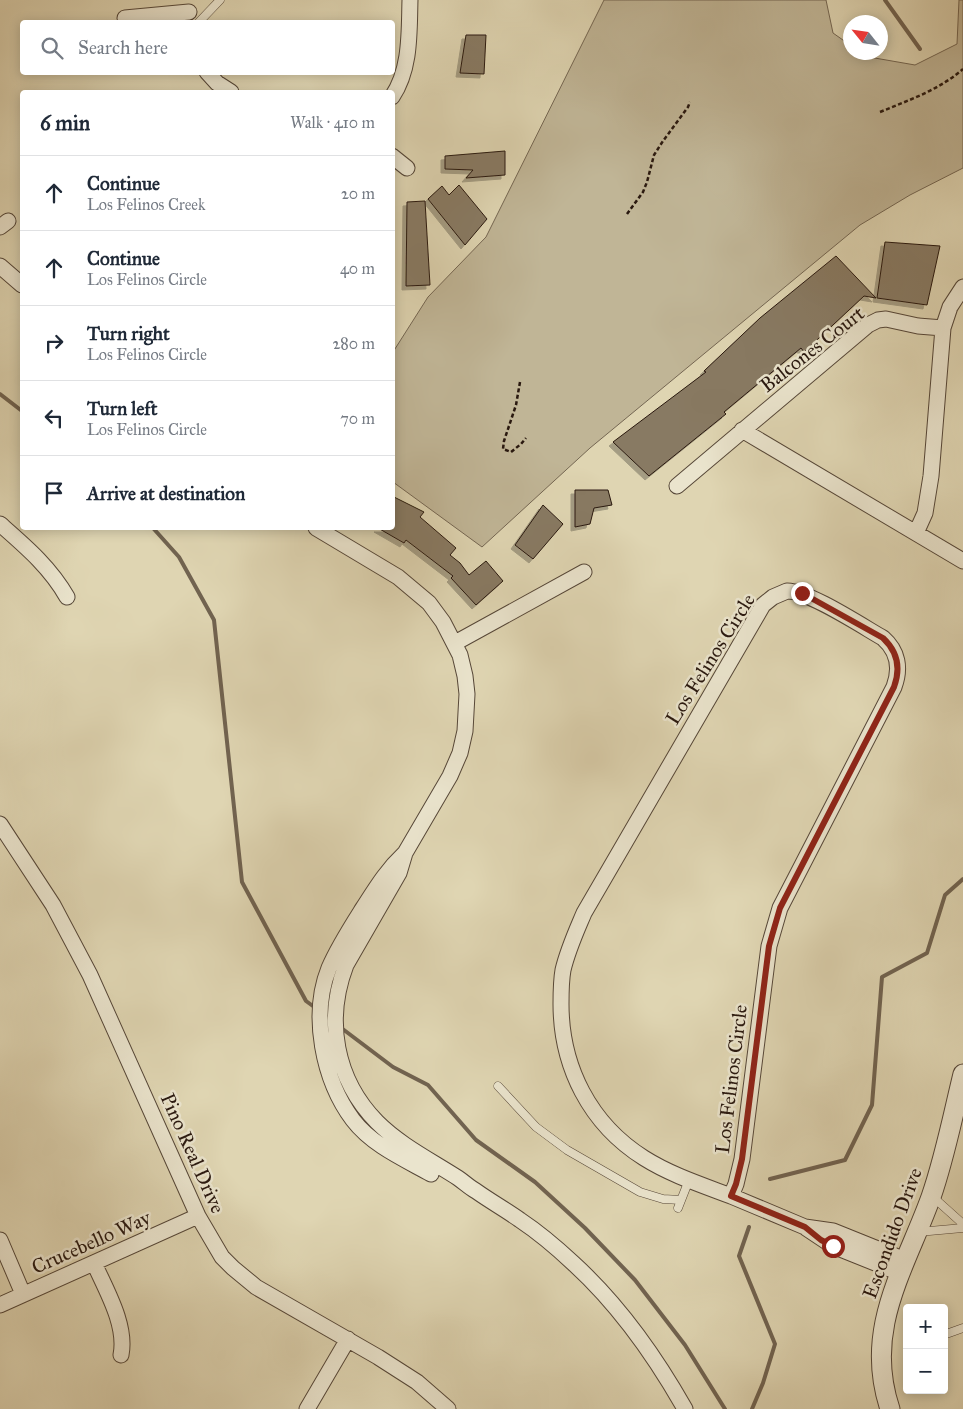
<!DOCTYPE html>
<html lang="en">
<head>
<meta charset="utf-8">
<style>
  body { margin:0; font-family:"IM FELL Great Primer",serif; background:#f2f2f3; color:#1f2937 }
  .controls { position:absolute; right:15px; bottom:15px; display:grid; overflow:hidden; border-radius:5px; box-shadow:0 2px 12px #0003 }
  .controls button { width:45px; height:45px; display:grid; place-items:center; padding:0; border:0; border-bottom:1px solid #e0e1e3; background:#fff; color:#1f2937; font:25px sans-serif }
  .compass { position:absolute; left:843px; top:15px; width:45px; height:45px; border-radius:50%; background:#fff; box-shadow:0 2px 12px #0003; rotate:300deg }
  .stop { position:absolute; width:15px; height:15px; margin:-11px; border:4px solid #8f2418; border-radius:50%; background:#fff }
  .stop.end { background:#8f2418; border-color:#fff; box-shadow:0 1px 5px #0008 }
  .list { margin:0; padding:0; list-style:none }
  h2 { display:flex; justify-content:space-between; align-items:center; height:65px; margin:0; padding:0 20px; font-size:21px }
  h2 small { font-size:16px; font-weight:400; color:#747a83 }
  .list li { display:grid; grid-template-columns:32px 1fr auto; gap:15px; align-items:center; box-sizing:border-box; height:75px; padding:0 20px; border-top:1px solid #e0e1e3 }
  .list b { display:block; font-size:19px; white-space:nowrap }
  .list p { margin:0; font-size:16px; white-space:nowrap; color:#747a83 }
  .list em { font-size:16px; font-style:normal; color:#747a83 }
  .icon { flex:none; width:28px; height:28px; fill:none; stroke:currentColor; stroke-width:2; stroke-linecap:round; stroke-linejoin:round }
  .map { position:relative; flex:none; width:963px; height:1409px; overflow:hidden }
  .search { position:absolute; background:#fff; box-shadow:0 2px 12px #0003; left:20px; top:20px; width:375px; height:55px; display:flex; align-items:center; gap:12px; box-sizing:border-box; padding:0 18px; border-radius:5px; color:#747a83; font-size:19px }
  .panel { position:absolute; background:#fff; box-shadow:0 2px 12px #0003; left:20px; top:90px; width:375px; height:440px; border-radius:5px }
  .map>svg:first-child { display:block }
</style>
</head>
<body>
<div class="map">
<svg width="963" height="1409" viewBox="0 0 963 1409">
  <defs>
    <filter id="shadow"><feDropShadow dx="-4" dy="4" stdDeviation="0" flood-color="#0004"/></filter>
  </defs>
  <rect width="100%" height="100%" fill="#dfd5b2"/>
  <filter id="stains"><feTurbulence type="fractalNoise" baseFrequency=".004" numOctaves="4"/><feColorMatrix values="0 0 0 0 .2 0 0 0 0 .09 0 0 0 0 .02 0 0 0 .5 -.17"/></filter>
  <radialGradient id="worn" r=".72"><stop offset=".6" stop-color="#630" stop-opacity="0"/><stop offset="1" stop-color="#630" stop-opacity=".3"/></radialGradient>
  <path fill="#c0b596" stroke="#746652" d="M 604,0 L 826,0 L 833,33 L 850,45 L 850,52 L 862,53 L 869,57 L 915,65 L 957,44 L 959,0 L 963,0 L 963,168 L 910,195 L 860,225 L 590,448 L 482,547 L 393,482 L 393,352 L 428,297 L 486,237 Z"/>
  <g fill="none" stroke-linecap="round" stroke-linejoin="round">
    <path stroke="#716350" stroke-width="4" d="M 885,0 L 920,49
      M 0,394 L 22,411
      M 153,528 L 179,557 L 214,620 L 242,882 L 306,1001 L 317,1009
      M 340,1027 L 393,1067 L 428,1085 L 476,1140 L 535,1182 L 585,1228 L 635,1280 L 685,1345 L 725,1409
      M 770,1179 L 845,1160 L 872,1105 L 882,977 L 927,953 L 945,895 L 963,879
      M 749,1227 L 739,1256 L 775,1344 L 763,1383 L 752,1409"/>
  </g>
  <path fill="#887a64" stroke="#29180f" filter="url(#shadow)" d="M 466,35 L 486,35 L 484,74 L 460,73 Z
    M 505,151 L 505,175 L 466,178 L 473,170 L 445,169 L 445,156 Z
    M 459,185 L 487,219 L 465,245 L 428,199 L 442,186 L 449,195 Z
    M 425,201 L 430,285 L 406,286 L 407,202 Z
    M 885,242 L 940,246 L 927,305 L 877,298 Z
    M 836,256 L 876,298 L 864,296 L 804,352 L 801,348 L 724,412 L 726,414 L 649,476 L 613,442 L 706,372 L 704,371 L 760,318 Z
    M 575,490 L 608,490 L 612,505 L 594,508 L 590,524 L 575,527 Z
    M 392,496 L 424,512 L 420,517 L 456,548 L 450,555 L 460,563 L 469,575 L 486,561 L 503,581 L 476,605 L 451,578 L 453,576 L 406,540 L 404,543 L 378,528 L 392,528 Z
    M 543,505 L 563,524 L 533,559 L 515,545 Z"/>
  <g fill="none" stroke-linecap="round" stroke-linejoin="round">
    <defs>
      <path id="service" d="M 199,22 L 220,0
        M 498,1086 L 536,1127 L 567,1150 L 640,1192 L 663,1199 L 681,1200
        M 933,1197 L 963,1224
        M 678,1208 L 689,1180
        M 918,1232 L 963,1228
        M 944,1332 L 949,1333 L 963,1328"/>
      <path id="minor" d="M 125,18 L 189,12
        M 207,72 L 217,83 L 231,92
        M 392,97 C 411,69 409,32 410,0
        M 392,156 L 407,168
        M 0,227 L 8,221
        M 0,266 L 22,285
        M 742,430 L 963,561
        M 677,486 L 868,325 L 878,320 L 886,319 L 918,326 L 943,328
        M 0,524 C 25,546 50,567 67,597
        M 316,528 L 398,577 L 429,603 L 443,622 L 460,655 L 465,676 L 467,694 L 465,731 L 460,753 L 450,776 L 405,853 L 399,873 L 346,965 C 325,1020 335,1079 377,1122 C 400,1145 430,1160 458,1178 C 464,1182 469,1187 476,1191 C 490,1201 506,1210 520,1220 C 538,1232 557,1248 573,1263 C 618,1304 655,1356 685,1409
        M 916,533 L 925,513 L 931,476 L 943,328 L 950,307 L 963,287
        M 787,591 C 807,590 862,626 883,638 C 898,651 901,668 894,687 L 780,908 L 769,946 L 742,1159 L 736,1184 L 731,1196 C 702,1185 671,1175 644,1158 C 590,1124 561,1067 561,1004 C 561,993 561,981 563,970 C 568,949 576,932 584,913 L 763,605 L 773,597 Z
        M 455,643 L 584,572
        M 0,824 L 53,905 L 90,975 L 198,1216 L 222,1257 L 233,1268 L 256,1287 L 378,1357 L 417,1382 L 448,1409
        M 404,854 C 386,871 376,888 363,908 C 351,927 338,947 329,968 C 310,1015 323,1080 353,1120 C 372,1145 404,1159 431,1174
        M 731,1196 L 805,1227 L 833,1231 L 905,1260
        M 806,1228 L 833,1246 L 900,1273
        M 0,1240 L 23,1294
        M 94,1263 C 106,1290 127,1325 121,1355
        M 0,1305 L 198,1216
        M 307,1409 L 348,1339"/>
      <path id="tertiary" d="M 890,1409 C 863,1329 905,1269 931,1197 C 945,1157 953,1115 963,1074"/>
    </defs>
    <use href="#service" stroke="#564738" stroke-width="9"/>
    <use href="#minor" stroke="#564738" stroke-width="17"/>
    <use href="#tertiary" stroke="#564738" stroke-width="21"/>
    <path stroke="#29180f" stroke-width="2.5" stroke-dasharray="4 2.5" stroke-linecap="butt" d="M 880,112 C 909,100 939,90 963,69
      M 627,214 L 643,192 L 647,182 L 654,155 L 663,141 L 688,107 L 690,102
      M 520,382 L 516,405 L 504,441 L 503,449 L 511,452 L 521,444 L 526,438"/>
    <use href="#service" stroke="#eae4cd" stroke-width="8"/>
    <use href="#minor" stroke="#eae4cd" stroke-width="15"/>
    <use href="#tertiary" stroke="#eae4cd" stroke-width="19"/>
  </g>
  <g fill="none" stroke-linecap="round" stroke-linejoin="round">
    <path stroke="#8f2418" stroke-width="6" d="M 802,593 L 883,638 C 898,652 901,668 894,687 L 780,908 L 769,946 L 742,1159 L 736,1184 L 731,1196 L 805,1227 L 821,1240 L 833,1246"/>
  </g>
  <g text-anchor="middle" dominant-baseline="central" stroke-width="5" stroke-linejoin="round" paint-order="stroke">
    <g font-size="20" fill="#29180f" stroke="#eae4cd">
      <text transform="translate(812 349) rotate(-38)">Balcones Court</text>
      <text transform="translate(710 659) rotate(-58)">Los Felinos Circle</text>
      <text transform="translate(731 1079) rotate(-83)">Los Felinos Circle</text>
      <text transform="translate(193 1153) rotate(66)">Pino Real Drive</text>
      <text transform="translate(892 1233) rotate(-70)">Escondido Drive</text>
      <text transform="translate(91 1242) rotate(-24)">Crucebello Way</text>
    </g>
  </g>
  <rect width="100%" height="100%" filter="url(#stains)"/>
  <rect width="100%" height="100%" fill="url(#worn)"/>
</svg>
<div class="controls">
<button>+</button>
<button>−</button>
</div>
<svg class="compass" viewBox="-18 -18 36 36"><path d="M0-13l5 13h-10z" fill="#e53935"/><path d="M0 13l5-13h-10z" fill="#747a83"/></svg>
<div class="stop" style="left:833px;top:1246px"></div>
<div class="stop end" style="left:802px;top:593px"></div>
<div class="search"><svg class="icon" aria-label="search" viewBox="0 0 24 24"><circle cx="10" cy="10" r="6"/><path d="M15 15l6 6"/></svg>Search here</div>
<section class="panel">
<h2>6 min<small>Walk · 410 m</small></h2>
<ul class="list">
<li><svg class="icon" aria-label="ahead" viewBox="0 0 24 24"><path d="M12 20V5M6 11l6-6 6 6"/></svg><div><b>Continue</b><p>Los Felinos Creek</p></div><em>20 m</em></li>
<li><svg class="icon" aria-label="ahead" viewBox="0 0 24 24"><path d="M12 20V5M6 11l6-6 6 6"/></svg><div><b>Continue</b><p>Los Felinos Circle</p></div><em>40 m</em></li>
<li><svg class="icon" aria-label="right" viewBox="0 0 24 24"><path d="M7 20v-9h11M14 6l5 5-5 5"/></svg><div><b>Turn right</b><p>Los Felinos Circle</p></div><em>280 m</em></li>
<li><svg class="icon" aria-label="left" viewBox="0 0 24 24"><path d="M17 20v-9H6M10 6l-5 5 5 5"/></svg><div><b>Turn left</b><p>Los Felinos Circle</p></div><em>70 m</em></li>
<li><svg class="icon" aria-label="arrive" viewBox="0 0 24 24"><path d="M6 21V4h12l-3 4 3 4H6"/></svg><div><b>Arrive at destination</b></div></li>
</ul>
</section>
</div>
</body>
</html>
